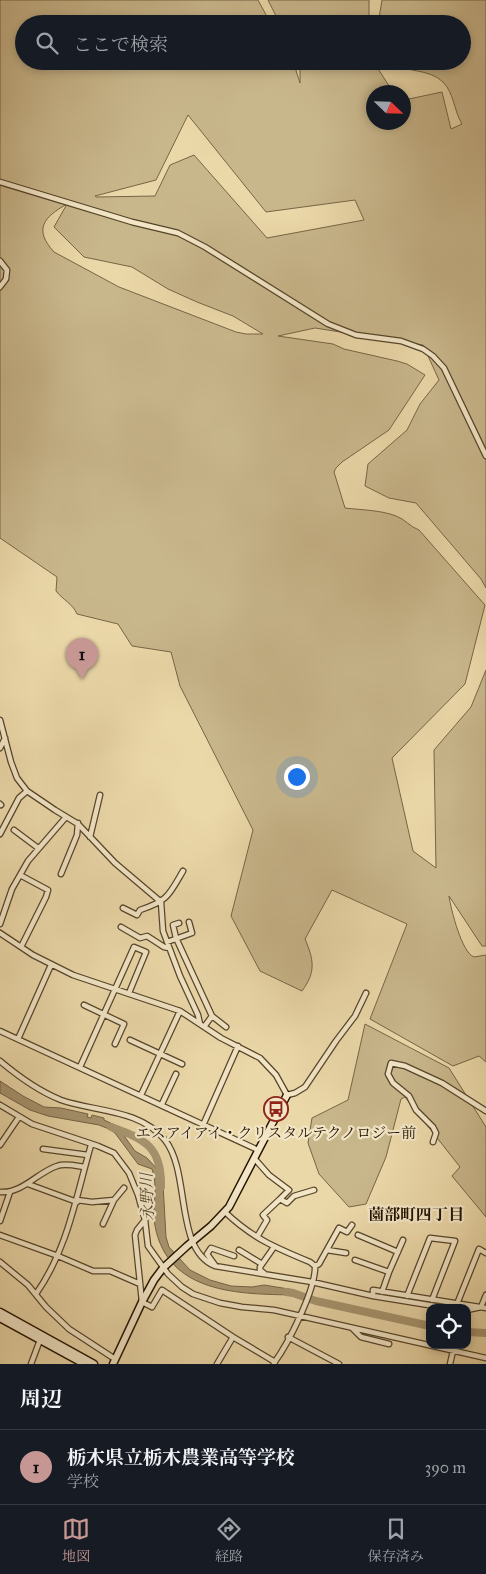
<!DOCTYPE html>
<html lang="ja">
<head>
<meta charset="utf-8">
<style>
  body { margin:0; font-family:"IM FELL Great Primer","Noto Serif JP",serif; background:#242831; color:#f1f3f6 }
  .controls { position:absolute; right:15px; bottom:15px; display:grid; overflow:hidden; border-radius:10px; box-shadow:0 2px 8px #0003 }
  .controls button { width:45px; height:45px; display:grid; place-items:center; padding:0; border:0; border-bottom:1px solid #363941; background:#171b24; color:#f1f3f6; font:25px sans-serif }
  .compass { position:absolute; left:366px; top:85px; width:45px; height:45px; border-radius:50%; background:#171b24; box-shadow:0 2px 8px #0003; rotate:113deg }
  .you { position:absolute; left:296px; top:776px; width:18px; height:18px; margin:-12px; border:4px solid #fff; border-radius:50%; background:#1a73e8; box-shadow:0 0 0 8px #1a73e833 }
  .badge { display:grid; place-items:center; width:32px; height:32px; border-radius:50%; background:#c59692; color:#111; font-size:16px; font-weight:700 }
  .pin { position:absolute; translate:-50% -41px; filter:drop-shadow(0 1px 2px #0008) }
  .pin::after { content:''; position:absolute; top:26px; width:18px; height:15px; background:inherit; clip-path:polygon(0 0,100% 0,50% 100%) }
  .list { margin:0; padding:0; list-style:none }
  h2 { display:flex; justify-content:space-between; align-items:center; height:65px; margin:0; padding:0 20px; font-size:21px }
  h2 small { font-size:16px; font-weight:400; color:#9ea1a6 }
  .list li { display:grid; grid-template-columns:32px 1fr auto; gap:15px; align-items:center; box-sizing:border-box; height:75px; padding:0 20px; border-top:1px solid #363941 }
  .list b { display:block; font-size:19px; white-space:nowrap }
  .list p { margin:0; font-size:16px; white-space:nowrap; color:#9ea1a6 }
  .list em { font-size:16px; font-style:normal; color:#9ea1a6 }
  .icon { flex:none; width:28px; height:28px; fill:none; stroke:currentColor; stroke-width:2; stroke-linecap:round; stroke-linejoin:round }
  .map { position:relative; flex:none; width:486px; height:1364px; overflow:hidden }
  .search { position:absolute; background:#171b24; box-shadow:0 2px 8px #0003; left:15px; right:15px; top:15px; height:55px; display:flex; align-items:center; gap:12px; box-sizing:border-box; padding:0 18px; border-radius:28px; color:#9ea1a6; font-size:19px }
  .sheet { height:140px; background:#171b24 }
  nav { display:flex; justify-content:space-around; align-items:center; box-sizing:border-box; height:70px; border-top:1px solid #363941; background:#171b24; font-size:14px; color:#9ea1a6 }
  nav a { display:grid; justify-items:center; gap:2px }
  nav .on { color:#c59692 }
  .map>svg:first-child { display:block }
</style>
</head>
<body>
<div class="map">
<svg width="486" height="1364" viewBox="0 0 486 1364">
  <rect width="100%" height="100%" fill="#ebd8a9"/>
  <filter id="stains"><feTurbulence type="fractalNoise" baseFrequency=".004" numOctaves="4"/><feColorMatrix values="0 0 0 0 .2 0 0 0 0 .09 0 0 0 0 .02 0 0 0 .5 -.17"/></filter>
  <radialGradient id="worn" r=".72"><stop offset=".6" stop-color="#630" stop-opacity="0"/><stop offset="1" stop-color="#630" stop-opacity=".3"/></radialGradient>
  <path fill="#c9b78c" stroke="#766546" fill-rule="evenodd" d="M 0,0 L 258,0 L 271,24 L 24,24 L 24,61 L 293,61 L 300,83 L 300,67 L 297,61 L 373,61 L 393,92 L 374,92 L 374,122 L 404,122 L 404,100 L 442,92 L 451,129 L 462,124 C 454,111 454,93 443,82 C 429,68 404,73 389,61 L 462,61 L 462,24 L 378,24 L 382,0 L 486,0 L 486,588 L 481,579 L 416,503 L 389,498 L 365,486 L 368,464 L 407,430 L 420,404 L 439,380 L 423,345 L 315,328 L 278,336 L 333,344 L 344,349 L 397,361 L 407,364 L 425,375 L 389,430 L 342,462 L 336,468 L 334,472 L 345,508 C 361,510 381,510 396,516 C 405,519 410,527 419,530 L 485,605 L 465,684 L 392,758 L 413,851 L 436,868 L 434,750 L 471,707 L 486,670 L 486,946 L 482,946 L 449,896 C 451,910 462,953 474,957 L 486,955 L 486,1062 L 479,1056 L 453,1066 L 370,1019 L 407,924 L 332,890 L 305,939 C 314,960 316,972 302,991 L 260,971 L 231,916 L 253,830 L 180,686 L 171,652 L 132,646 L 118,624 L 77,614 C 73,604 62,599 56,591 L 57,577 L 0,538 ZM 188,115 L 266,212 L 355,200 L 364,220 L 267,238 L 194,155 L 170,165 L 155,196 L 96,197 L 95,196 L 156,180 ZM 67,204 L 54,227 L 84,257 L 132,267 L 168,289 L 197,302 L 233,316 L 263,334 L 246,334 L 236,332 L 119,287 L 54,252 C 33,229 44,217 67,204 Z
    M 268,0 L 369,0 L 369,24 L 280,24 Z
    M 365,1024 L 449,1068 L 486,1127 L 486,1217 L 452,1176 L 460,1167 L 405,1097 L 401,1099 L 386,1157 L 366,1204 L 349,1207 L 319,1174 L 308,1143 L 312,1118 L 348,1100 Z"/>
  <path fill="#a79570" stroke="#736143" d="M 0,1081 L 23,1096 L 44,1107 L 61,1108 L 88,1114 L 87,1117 L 91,1118 L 92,1115 L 104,1118 L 104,1120 L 117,1126 L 135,1151 L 147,1158 L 159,1171 L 163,1184 L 166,1237 L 169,1247 L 190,1270 L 210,1280 L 231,1286 L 252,1287 L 264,1285 L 295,1290 L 294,1295 C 239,1294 168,1294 155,1226 C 151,1206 159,1188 152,1169 L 138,1164 L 115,1133 L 109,1129 L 99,1125 L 48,1116 L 30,1110 L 0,1093 Z"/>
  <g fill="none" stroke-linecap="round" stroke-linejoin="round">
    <path stroke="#a79570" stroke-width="8" d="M 111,1127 C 145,1139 162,1147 161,1187
      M 286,1292 L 293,1293 L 316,1301 L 430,1326
      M 467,1332 L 486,1333"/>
    <defs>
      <path id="street" d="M 0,182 L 132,222 L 178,233 L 205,247 L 328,324 L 356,335 L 401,341 L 423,349 L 433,356 L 444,368 L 486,456
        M 0,261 L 7,270 L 6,279 L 0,287
        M 0,720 L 11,762 L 17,778 L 27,791 L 55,810 L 78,824 L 115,863 L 161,902 L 163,931 L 180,976 L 198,1015 L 200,1024
        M 0,748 L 5,738
        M 0,804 L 1,805
        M 14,830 L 38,848
        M 0,834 L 19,798 L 27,791
        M 90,837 L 100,795
        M 61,874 L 77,835 L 78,823
        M 20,875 L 48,890 L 46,897 L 21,947
        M 123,908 L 137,915 L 140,910 C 168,901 169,895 183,871
        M 179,923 L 173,925 L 176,938 L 212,1016 L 226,1027
        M 0,924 L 12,889 L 28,861 L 66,817
        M 121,927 L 140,938 L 147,936 L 164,947 L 169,948
        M 0,933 L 33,955 L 73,975 L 180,1011 L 221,1038 L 260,1058 L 276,1075 L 287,1095 L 295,1093 L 305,1087 L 336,1041 L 355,1016 L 366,993
        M 167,942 L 192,933 L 189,922
        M 84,1005 L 124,1024 L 115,1044
        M 204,1027 L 212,1016
        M 0,1031 L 258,1150
        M 18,1039 L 51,965
        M 130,1040 L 182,1064
        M 0,1061 C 19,1077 38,1091 61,1100 C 95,1112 140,1109 165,1140 C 191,1173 174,1249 215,1266 L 312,1282 L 373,1296 L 373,1290 L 486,1308
        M 80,1067 L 134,947 L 146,952 L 129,993
        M 141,1095 L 180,1011
        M 162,1104 L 176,1074
        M 0,1105 L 32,1124 L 98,1146 L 114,1153 L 129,1173 L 138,1195 L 145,1220 L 148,1246 L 168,1274 L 182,1287 L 193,1294 L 220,1303 L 242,1307 L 274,1310 L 486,1358
        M 204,1123 L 238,1046
        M 433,1142 L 436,1133 L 433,1127 L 416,1110 L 409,1096 L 393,1083 L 388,1074 L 391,1063 L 405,1066 L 442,1083 L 486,1111
        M 0,1145 L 19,1117
        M 43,1149 L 88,1155
        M 254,1158 L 269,1175 L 289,1190 L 280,1199 L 287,1203 L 294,1196 L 314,1190
        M 28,1184 L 77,1202
        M 0,1192 C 22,1194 38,1172 57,1166 C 65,1163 77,1166 85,1167
        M 77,1200 L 92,1202 L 114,1200 L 124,1188
        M 225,1212 C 252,1238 276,1248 310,1262 L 315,1266 C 316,1289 288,1344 274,1363
        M 145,1220 L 137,1230 L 135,1235 L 142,1302 L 152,1307 L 162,1290 L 233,1337 L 275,1362
        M 0,1221 L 10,1192
        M 103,1224 L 114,1200
        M 0,1235 L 58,1256 L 93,1271 L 110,1271 L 140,1284
        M 358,1235 L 398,1252
        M 257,1237 L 267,1220 L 263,1215 L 280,1199
        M 239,1250 L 262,1264
        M 327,1250 L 346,1253
        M 355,1260 L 389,1272 L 382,1292
        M 0,1262 L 28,1285 L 46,1307 L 69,1329 L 115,1359
        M 215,1265 L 207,1254 L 211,1248 L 234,1256
        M 315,1266 L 319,1264 L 339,1228 L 347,1232 L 352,1225
        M 389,1272 L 403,1240
        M 265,1274 L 260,1270 L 260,1267 L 274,1247
        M 36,1294 C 68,1248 76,1197 91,1145
        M 373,1296 L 447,1308
        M 407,1296 L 430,1238 L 455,1241 L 432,1300
        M 457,1304 L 479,1249 L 486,1253
        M 467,1310 L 481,1307 L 486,1295
        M 352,1328 L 361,1337 L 389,1344
        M 288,1337 L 339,1364
        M 31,1364 L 40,1340
        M 217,1364 L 233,1337
        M 450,1364 L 453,1351"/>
      <path id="secondary" d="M 0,1312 L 94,1364
        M 0,1318 L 84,1364
        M 113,1364 L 142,1302 L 154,1280 L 163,1268 L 187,1246 L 211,1226 L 229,1207 L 287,1095"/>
    </defs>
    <use href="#street" stroke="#56442a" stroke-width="7"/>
    <use href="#secondary" stroke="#241300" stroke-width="9"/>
    <use href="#street" stroke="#f2e6c7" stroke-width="4.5"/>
    <use href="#secondary" stroke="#f2e6c7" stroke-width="6"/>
  </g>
  <defs>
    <symbol id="bus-ring" viewBox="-11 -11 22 22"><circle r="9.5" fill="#f2e6c7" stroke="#8f2418" stroke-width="1.5"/><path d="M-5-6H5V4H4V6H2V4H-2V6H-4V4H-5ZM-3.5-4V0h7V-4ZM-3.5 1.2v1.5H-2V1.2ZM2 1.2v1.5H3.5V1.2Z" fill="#8f2418"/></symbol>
  </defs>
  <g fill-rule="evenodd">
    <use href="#bus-ring" x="262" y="1095" width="28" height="28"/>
  </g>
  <g text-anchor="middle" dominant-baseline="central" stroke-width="4.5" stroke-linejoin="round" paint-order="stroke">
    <g font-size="15" fill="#241300" stroke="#f2e6c7">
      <text x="276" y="1133">エスアイアイ・クリスタルテクノロジー前</text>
    </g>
    <g font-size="16" font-style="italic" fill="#58472d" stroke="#f2e6c7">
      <text transform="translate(147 1197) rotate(-92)">永野川</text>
    </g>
    <g font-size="16" font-weight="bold" fill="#241300" stroke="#f2e6c7">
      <text x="416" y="1214">薗部町四丁目</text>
    </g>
  </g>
  <rect width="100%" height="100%" filter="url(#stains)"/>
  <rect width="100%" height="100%" fill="url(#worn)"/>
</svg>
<div class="controls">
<button><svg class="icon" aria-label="locate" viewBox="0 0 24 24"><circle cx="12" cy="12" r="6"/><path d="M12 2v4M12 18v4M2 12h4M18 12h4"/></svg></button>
</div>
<svg class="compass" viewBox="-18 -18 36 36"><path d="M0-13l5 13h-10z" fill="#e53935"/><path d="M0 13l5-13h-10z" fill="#9ea1a6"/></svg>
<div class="you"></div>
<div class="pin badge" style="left:82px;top:679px">1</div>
<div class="search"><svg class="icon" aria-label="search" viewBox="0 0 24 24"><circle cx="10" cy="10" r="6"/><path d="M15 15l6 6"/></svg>ここで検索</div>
</div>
<section class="sheet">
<h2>周辺<small></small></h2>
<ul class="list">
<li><span class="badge">1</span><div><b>栃木県立栃木農業高等学校</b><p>学校</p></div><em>390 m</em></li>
</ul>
</section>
<nav>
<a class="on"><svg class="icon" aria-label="map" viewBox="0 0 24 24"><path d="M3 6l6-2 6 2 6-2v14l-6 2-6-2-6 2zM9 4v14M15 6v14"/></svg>地図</a>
<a><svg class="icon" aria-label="directions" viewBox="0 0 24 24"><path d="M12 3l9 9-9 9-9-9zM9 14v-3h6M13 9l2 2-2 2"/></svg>経路</a>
<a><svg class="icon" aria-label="saved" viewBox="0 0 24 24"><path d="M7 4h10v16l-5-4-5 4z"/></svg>保存済み</a>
</nav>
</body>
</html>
